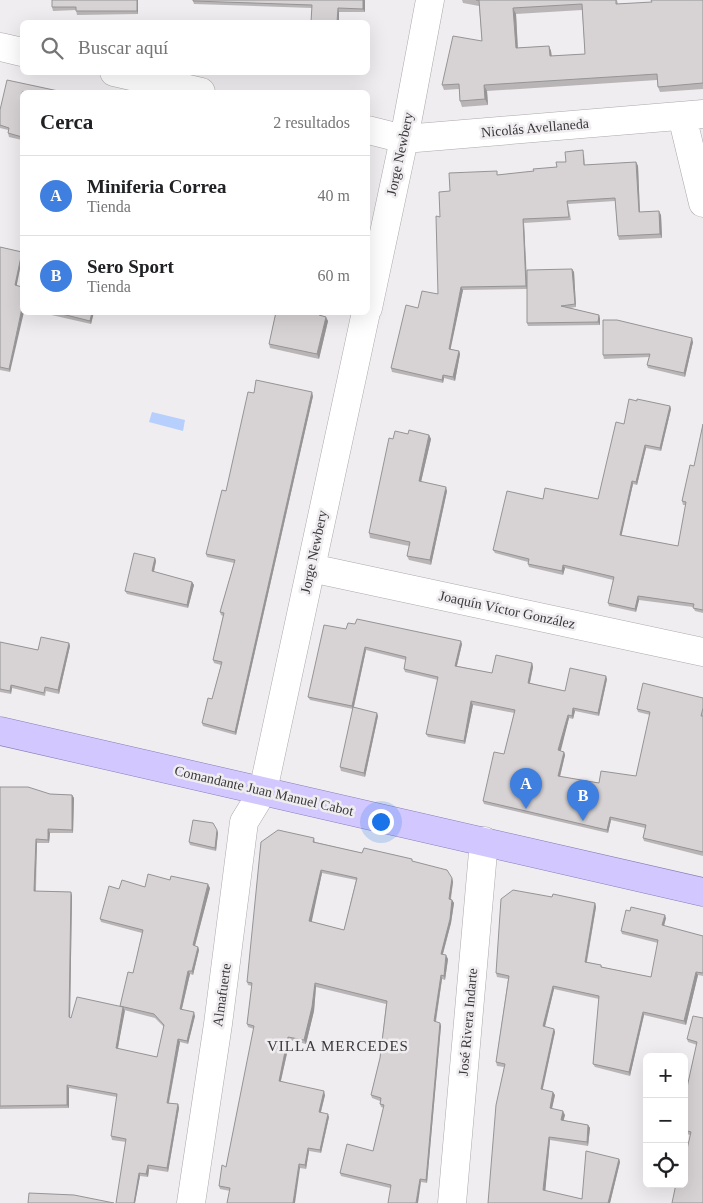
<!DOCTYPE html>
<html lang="es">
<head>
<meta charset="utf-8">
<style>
  body { margin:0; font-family:"Times New Roman",serif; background:#f6f6f6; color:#202124 }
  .controls { position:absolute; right:15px; bottom:15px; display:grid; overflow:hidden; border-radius:8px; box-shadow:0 5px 20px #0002 }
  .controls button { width:45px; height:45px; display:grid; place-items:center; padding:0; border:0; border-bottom:1px solid #e0e0e0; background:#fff; color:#202124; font:25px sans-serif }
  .you { position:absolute; left:380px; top:821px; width:18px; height:18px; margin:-12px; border:4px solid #fff; border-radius:50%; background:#1a73e8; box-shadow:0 0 0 8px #1a73e833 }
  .badge { display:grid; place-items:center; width:32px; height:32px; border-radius:50%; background:#746c08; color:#fff; font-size:16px; font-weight:700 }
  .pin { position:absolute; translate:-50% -41px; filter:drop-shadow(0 1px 2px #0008) }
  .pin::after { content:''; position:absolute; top:26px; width:18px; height:15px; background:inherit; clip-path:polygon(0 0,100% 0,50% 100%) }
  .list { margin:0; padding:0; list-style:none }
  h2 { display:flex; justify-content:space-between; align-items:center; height:65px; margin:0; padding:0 20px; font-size:21px }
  h2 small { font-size:16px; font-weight:400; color:#757577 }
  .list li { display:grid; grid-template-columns:32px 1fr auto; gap:15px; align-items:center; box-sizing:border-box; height:80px; padding:0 20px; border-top:1px solid #e0e0e0 }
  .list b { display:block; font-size:19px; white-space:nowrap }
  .list p { margin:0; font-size:16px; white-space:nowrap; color:#757577 }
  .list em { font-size:16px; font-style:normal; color:#757577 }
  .icon { flex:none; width:28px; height:28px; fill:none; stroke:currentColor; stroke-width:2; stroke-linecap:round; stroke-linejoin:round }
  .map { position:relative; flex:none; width:703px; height:1203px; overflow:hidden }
  .search { position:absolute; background:#fff; box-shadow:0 5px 20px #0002; left:20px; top:20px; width:350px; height:55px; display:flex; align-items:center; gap:12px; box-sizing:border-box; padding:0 18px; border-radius:8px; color:#757577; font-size:19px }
  .panel { position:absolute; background:#fff; box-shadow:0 5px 20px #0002; left:20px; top:90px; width:350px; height:225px; border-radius:8px }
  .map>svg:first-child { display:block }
</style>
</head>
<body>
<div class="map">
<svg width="703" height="1203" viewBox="0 0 703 1203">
  <rect width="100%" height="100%" fill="#f0edf0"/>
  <path fill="#b7cffc" d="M 152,412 L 185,420 L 183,431 L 149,422 Z"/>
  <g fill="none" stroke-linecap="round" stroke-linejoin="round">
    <defs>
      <path id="minor" d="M 0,47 L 22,52
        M 114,72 L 201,92
        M 682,116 L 703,203
        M 368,130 L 404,139 L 703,114
        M 368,308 L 404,139 L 430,0
        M 311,568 L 703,652
        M 191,1203 L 218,1024 L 244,822 L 263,791 L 366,312
        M 452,1203 L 484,841"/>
      <path id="major" d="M 0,731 L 703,892"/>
    </defs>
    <use href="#minor" stroke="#aca9ac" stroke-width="29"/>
    <use href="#major" stroke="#897dba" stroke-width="29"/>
    <use href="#minor" stroke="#fff" stroke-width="28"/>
    <use href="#major" stroke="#d2c7ff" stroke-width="28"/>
  </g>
  <path fill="#b9b5b7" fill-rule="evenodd" d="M 138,0 L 138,14 L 77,15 L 76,10 L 53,11 L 52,7 Z
    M 365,0 L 365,12 L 339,12 L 312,8 L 194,4 L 193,1 Z
    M 462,0 L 617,0 L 618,4 L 703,0 L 703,89 L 660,92 L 658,87 L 657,80 L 487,91 L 488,105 L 462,107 L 460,101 L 459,89 L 444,90 L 442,85 L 482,41 L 479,6 L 463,3 ZM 582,10 L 585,54 L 552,56 L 551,51 L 549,46 L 518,48 L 516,14 Z
    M 22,92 L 22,140 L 9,137 L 8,133 L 8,130 L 0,128 L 0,110 Z
    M 584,154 L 585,165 L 636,162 L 638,166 L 640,212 L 661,215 L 662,238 L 619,240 L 618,236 L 615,201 L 568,204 L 571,220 L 524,223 L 527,278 L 572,269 L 574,272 L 576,307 L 570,308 L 599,315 L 600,319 L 600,325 L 528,326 L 527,323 L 527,289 L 463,290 L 450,349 L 459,351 L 460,354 L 455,381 L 444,378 L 443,383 L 392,372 L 391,368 L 418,308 L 438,294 L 440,217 L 450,191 L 498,175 L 534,171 L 557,167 L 566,162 Z
    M 0,247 L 22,252 L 22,259 L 16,286 L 10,372 L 0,370 Z
    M 46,312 L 94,312 L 91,324 L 47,314 Z
    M 276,312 L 322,312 L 321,316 L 328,321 L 319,359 L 270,348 L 269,344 Z
    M 693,342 L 685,377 L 648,368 L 647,365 L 649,357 L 604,359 L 603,355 Z
    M 313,396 L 236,735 L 203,726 L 202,723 L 212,699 L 221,665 L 214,663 L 213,660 L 223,616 L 221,615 L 220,612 L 234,563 L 207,557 L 206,554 L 226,491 Z
    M 637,401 L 670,406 L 671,409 L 661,451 L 646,448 L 637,485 L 633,484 L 621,535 L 678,546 L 686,505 L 683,505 L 682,501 L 694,466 L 703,424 L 703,613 L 695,611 L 693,607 L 639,600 L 636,612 L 609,606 L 608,603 L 613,580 L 565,568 L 563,575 L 529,567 L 528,564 L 528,562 L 495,553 L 493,550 L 543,499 L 598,499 L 624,424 Z
    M 408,434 L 429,435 L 431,439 L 421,482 L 447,491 L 431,565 L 409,560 L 407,556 L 409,546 L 370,538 L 369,533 L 393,439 Z
    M 155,558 L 156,561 L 154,572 L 192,582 L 194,585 L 188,608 L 127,594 L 125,591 Z
    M 346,629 L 462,644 L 457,666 L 492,673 L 532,663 L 533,667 L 530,683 L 565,691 L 607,679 L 599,716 L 575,711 L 573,719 L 569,718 L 560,751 L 564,752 L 565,755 L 560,777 L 599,783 L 636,776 L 650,715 L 638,712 L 637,709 L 703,698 L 703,856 L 644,841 L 643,838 L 645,828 L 611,820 L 608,833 L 484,804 L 483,801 L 504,754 L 514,713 L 473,705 L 465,744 L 428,737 L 426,734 L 438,680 L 405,672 L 404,669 L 406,660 L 366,650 L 354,707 L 378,716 L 365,777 L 341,771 L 340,767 L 353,709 L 310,700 L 308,697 Z
    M 0,642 L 38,650 L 69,643 L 70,646 L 59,694 L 46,691 L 45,696 L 12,688 L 11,694 L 0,692 Z
    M 0,787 L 50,794 L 72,795 L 74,798 L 73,833 L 50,833 L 49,843 L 37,843 L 36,891 L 71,892 L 72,896 L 70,1018 L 120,1007 L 133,973 L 142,933 L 101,922 L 100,919 L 119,889 L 145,887 L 170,880 L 210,888 L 195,946 L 198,947 L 199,950 L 193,975 L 190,974 L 182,1009 L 195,1016 L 188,1044 L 180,1042 L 169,1103 L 178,1104 L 179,1108 L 168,1172 L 149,1169 L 148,1177 L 140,1176 L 135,1203 L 116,1203 L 126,1142 L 112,1140 L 111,1136 L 117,1097 L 69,1088 L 69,1108 L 0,1109 ZM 124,1010 L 155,1018 L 164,1027 L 157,1057 L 118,1049 Z
    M 217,830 L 218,833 L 216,851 L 190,845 L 189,842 Z
    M 314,838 L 315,842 L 362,853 L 414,862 L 452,878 L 453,882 L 451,899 L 452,900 L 454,903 L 451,923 L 443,954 L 448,959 L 445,980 L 442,979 L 436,1022 L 440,1023 L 441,1026 L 427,1183 L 421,1182 L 390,1188 L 341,1176 L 340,1173 L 373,1151 L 384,1108 L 381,1107 L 380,1104 L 380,1101 L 372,1098 L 371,1095 L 380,1058 L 386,1004 L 316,987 L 314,1011 L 306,1044 L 290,1040 L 281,1081 L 325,1095 L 321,1112 L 329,1117 L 321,1153 L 309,1151 L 306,1169 L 300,1168 L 230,1191 L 220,1189 L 219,1186 L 226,1167 L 254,1029 L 248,1027 L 247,1024 L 252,986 L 248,985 L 247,982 ZM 322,873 L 356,880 L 344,930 L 311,922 Z
    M 552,897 L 595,903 L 596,907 L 587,962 L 601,965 L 602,967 L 651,977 L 658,943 L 622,934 L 621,931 L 666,918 L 664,926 L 703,936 L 703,976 L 698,975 L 686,1025 L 644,1015 L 630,1076 L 595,1067 L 593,1064 L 599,999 L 554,989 L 545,1027 L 554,1029 L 555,1032 L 542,1090 L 555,1095 L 552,1109 L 565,1115 L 563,1120 L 588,1125 L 590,1128 L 588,1146 L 550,1140 L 545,1191 L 582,1199 L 619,1159 L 620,1162 L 610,1203 L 488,1203 L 504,1067 L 497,1066 L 496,1062 L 508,979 L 497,977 L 496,973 Z
    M 703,1018 L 703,1203 L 684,1184 L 690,1135 L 684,1133 L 684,1101 L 697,1045 L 688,1042 L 687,1039 Z"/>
  <path fill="#969495" d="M 137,0 L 138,0 L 138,14 L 137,11 Z
    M 363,0 L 365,0 L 365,12 L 363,9 Z
    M 338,8 L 339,12 L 339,22 L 337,22 Z
    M 513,8 L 516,14 L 518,54 L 516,48 Z
    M 549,46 L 551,51 L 552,61 L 550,56 Z
    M 484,85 L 487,91 L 488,105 L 485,99 Z
    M 636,162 L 638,166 L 640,216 L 639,212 Z
    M 659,211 L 661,215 L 662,238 L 660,234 Z
    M 523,219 L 524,223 L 527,289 L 526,286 Z
    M 22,252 L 22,259 L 16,289 L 15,285 Z
    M 572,269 L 574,272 L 576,307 L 575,304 Z
    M 461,287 L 463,290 L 450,352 L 449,349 Z
    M 22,308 L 22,312 L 24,312 L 10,372 L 9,369 Z
    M 92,312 L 94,312 L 91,324 L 90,321 Z
    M 599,315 L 600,319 L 600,325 L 598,322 Z
    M 326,317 L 328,321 L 319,359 L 317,354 Z
    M 692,338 L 693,342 L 685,377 L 684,373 Z
    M 459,351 L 460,354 L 455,381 L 453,377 Z
    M 443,375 L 444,378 L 443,383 L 442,380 Z
    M 312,392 L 313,396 L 236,735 L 235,732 Z
    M 670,406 L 671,409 L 661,451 L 660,448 Z
    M 429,435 L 431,439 L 420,486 L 419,481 Z
    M 645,445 L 646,448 L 637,485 L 636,482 Z
    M 632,481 L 633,484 L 621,538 L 620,535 Z
    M 446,487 L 447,491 L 431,565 L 430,560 Z
    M 155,558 L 156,561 L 153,575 L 152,571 Z
    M 563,565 L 565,568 L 563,575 L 562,571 Z
    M 192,582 L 194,585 L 188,608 L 187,605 Z
    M 638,596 L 639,600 L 636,612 L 635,609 Z
    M 461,641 L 462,644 L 456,669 L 455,666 Z
    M 69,643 L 70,646 L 59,694 L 58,690 Z
    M 365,647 L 366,650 L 353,710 L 352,706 Z
    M 532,663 L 533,667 L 529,686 L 528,683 Z
    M 606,676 L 607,679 L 599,716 L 598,713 Z
    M 11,685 L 12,688 L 11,694 L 10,691 Z
    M 471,701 L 473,705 L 465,744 L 464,741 Z
    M 573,708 L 575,711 L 573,719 L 572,716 Z
    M 377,713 L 378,716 L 365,777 L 364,773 Z
    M 568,715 L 569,718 L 560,754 L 558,750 Z
    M 564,752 L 565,755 L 559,780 L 558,776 Z
    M 72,795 L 74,798 L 73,833 L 72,830 Z
    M 610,817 L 611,820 L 608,833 L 607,830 Z
    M 48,829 L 50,833 L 49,843 L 48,840 Z
    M 217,830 L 218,833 L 216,851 L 215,848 Z
    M 36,839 L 37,843 L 35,895 L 34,891 Z
    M 321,870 L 322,873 L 311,925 L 309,921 Z
    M 452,878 L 453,882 L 450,902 L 449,899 Z
    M 208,884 L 210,888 L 194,949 L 193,945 Z
    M 71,892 L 72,896 L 70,1021 L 69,1017 Z
    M 452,900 L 454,903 L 451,923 L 442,957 L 441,954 Z
    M 595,903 L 596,907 L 586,965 L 585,962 Z
    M 665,915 L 666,918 L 663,929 L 662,925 Z
    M 198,947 L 199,950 L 193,975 L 192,971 Z
    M 446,955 L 448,959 L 445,980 L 444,976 Z
    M 188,971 L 190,974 L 181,1012 L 180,1009 Z
    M 696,972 L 698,975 L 686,1025 L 684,1021 Z
    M 441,975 L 442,979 L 435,1025 L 434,1021 Z
    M 315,983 L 316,987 L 314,1011 L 306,1044 L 304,1040 Z
    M 553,986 L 554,989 L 544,1030 L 543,1026 Z
    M 123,1007 L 125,1011 L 117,1052 L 116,1048 Z
    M 194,1012 L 195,1016 L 188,1044 L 187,1041 Z
    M 643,1012 L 644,1015 L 630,1076 L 629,1072 Z
    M 440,1023 L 441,1026 L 427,1183 L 426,1180 Z
    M 554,1029 L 555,1032 L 542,1093 L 541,1089 Z
    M 288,1037 L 290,1040 L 280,1084 L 279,1081 Z
    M 178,1039 L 180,1042 L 168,1106 L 167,1103 Z
    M 67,1085 L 69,1088 L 69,1108 L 67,1105 Z
    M 324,1091 L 325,1095 L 320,1115 L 319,1112 Z
    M 553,1092 L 555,1095 L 551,1112 L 550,1108 Z
    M 178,1104 L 179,1108 L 168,1172 L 167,1168 Z
    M 563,1111 L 565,1115 L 563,1123 L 561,1120 Z
    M 328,1114 L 329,1117 L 321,1153 L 320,1150 Z
    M 588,1125 L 590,1128 L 588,1146 L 587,1142 Z
    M 549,1137 L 550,1140 L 545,1194 L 543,1190 Z
    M 308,1148 L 309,1151 L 306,1169 L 305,1165 Z
    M 619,1159 L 620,1162 L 610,1203 L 608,1203 Z
    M 299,1164 L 300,1168 L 295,1203 L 293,1203 Z
    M 148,1165 L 149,1169 L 148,1177 L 146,1174 Z
    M 139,1173 L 140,1176 L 135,1203 L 134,1203 Z
    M 420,1179 L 421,1182 L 418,1203 L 416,1203 Z"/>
  <path fill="#d7d3d5" stroke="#969495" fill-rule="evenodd" d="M 52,0 L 137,0 L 137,11 L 76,11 L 76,7 L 52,7 Z
    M 193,0 L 363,0 L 363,9 L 338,8 L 337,22 L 311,22 L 312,5 L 193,1 Z
    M 476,0 L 616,0 L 616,4 L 652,2 L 651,0 L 703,0 L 703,83 L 658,87 L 657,74 L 484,85 L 485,99 L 460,101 L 459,84 L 442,85 L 453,36 L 482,41 L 479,0 ZM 582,4 L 585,54 L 550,56 L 549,46 L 516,48 L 513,8 Z
    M 7,80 L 63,92 L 22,92 L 22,137 L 8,133 L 9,128 L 0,125 L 0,110 Z
    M 583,150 L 584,165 L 636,162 L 639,212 L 659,211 L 660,234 L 618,236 L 615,198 L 567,201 L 569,217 L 523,219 L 526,286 L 461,287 L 449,349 L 459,351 L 453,377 L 443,375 L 442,380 L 391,368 L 406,305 L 418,308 L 422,291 L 438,294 L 436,216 L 440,217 L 439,192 L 450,191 L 449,173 L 497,171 L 497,175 L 534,171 L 533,169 L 557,167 L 556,162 L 566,162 L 565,152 Z
    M 0,247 L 22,252 L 15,285 L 22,287 L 22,308 L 9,369 L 0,367 Z
    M 572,269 L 575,304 L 561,306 L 599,315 L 598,322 L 527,323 L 527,270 Z
    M 54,312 L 92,312 L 90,321 Z
    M 276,312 L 320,312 L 319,315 L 326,317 L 317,354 L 269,344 Z
    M 603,320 L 617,320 L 692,338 L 684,373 L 647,365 L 650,354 L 603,355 Z
    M 256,380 L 312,392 L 235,732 L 202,723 L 208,698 L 212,699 L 222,662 L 213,660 L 224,613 L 220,612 L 235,560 L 206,554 L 222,490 L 226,491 L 248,392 L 254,393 Z
    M 629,399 L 637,401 L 637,399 L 670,406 L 660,448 L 645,445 L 636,482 L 632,481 L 620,535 L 678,546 L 686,502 L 682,501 L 690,465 L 694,466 L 703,424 L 703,610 L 693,608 L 694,604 L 638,596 L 635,609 L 608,603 L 614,577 L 563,565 L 562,571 L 528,564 L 529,559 L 493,550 L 507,491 L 543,499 L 545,488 L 598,499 L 616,422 L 624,424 Z
    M 409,430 L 429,435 L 419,481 L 446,487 L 430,560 L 407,556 L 410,542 L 369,533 L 389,438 L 393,439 L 395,431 L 408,434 Z
    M 134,553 L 155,558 L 152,571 L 192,582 L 187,605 L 125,591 Z
    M 357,619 L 461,641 L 455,666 L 492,673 L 496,655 L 532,663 L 528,683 L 565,691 L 570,668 L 606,676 L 598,713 L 573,708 L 572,716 L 568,715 L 558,750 L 564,752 L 558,776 L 599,783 L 601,771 L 636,776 L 650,712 L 637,709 L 643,683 L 703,698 L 703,708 L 701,716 L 703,716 L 703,852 L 643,838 L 646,825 L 610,817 L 607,830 L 483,801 L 494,752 L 504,754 L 515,710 L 471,701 L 464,741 L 426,734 L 438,677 L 404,669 L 406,657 L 365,647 L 352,706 L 308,697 L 324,625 L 346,629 L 348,623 L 355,624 Z
    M 41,637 L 69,643 L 58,690 L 45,687 L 44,693 L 11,685 L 10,691 L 0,689 L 0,642 L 38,650 Z
    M 353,707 L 377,713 L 364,773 L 340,767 Z
    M 0,787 L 28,787 L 50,794 L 72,795 L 72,830 L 48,829 L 48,840 L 36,839 L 34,891 L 71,892 L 69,1017 L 71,1018 L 77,997 L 123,1007 L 116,1048 L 157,1057 L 164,1025 L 154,1014 L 120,1006 L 128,972 L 133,973 L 143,930 L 100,919 L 109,886 L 119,889 L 122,880 L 145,887 L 148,874 L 170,880 L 171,876 L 208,884 L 193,945 L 198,947 L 192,971 L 188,971 L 180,1009 L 194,1012 L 187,1041 L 178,1039 L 167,1103 L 178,1104 L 167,1168 L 148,1165 L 146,1174 L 139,1173 L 134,1203 L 116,1203 L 126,1139 L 111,1136 L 117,1094 L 67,1085 L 67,1105 L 0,1106 Z
    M 193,820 L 213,823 L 217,830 L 215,848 L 189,842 Z
    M 278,830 L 314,838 L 313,842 L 362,853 L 364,848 L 412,859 L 412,861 L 447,870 L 452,878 L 449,899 L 452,900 L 450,919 L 441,954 L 446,955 L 444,976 L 441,975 L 434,1021 L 440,1023 L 426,1180 L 420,1179 L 416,1203 L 388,1203 L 391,1185 L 340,1173 L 347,1144 L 373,1151 L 384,1105 L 380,1104 L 381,1098 L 371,1095 L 380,1058 L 387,1001 L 315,983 L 312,1007 L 304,1040 L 288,1037 L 279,1081 L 324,1091 L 319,1112 L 328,1114 L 320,1150 L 308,1148 L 305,1165 L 299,1164 L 293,1203 L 227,1203 L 230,1188 L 219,1186 L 222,1165 L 226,1167 L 254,1026 L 247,1024 L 252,983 L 247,982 L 261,842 ZM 321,870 L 357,878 L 344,930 L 309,921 Z
    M 513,890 L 552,897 L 553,894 L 595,903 L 585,962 L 601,965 L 601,967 L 651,977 L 658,940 L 621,931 L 626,910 L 630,911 L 631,907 L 665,915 L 662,925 L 703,936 L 703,973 L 696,972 L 684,1021 L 643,1012 L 629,1072 L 593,1064 L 599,996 L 553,986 L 543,1026 L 554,1029 L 541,1089 L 553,1092 L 550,1108 L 563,1111 L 561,1120 L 588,1125 L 587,1142 L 549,1137 L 543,1190 L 582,1199 L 586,1151 L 619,1159 L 608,1203 L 488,1203 L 496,1105 L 505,1064 L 496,1062 L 509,976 L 496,973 L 501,899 Z
    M 693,1016 L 703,1018 L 703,1203 L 672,1203 L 676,1184 L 684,1184 L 684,1162 L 691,1132 L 684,1130 L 684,1101 L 697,1042 L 687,1039 Z
    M 29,1193 L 74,1195 L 114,1203 L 28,1203 Z"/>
  <g text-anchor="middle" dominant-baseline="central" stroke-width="5" stroke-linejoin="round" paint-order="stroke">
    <g font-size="14" fill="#393839" stroke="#f0edf0">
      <text transform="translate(535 128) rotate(-5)">Nicolás Avellaneda</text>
      <text transform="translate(400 154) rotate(-78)">Jorge Newbery</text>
      <text transform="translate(314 552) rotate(-78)">Jorge Newbery</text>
      <text transform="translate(507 610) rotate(12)">Joaquín Víctor González</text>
      <text transform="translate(264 791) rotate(13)">Comandante Juan Manuel Cabot</text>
      <text transform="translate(222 995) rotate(-82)">Almafuerte</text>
      <text transform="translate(468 1022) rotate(-85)">José Rivera Indarte</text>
    </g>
    <g font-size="15" letter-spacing="1" fill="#393839" stroke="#f0edf0">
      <text x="338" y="1046">VILLA MERCEDES</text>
    </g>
  </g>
</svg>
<div class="controls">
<button>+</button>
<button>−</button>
<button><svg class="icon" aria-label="locate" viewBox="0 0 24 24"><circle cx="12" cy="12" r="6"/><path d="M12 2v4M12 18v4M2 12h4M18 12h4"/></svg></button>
</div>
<div class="you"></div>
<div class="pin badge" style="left:526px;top:809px;background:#3f7fe0">A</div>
<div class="pin badge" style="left:583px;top:821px;background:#3f7fe0">B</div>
<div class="search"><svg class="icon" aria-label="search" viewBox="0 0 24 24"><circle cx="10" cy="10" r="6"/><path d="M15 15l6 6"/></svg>Buscar aquí</div>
<section class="panel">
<h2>Cerca<small>2 resultados</small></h2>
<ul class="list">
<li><span class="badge" style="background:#3f7fe0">A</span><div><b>Miniferia Correa</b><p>Tienda</p></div><em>40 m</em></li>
<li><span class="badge" style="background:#3f7fe0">B</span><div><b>Sero Sport</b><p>Tienda</p></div><em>60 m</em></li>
</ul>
</section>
</div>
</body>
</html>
